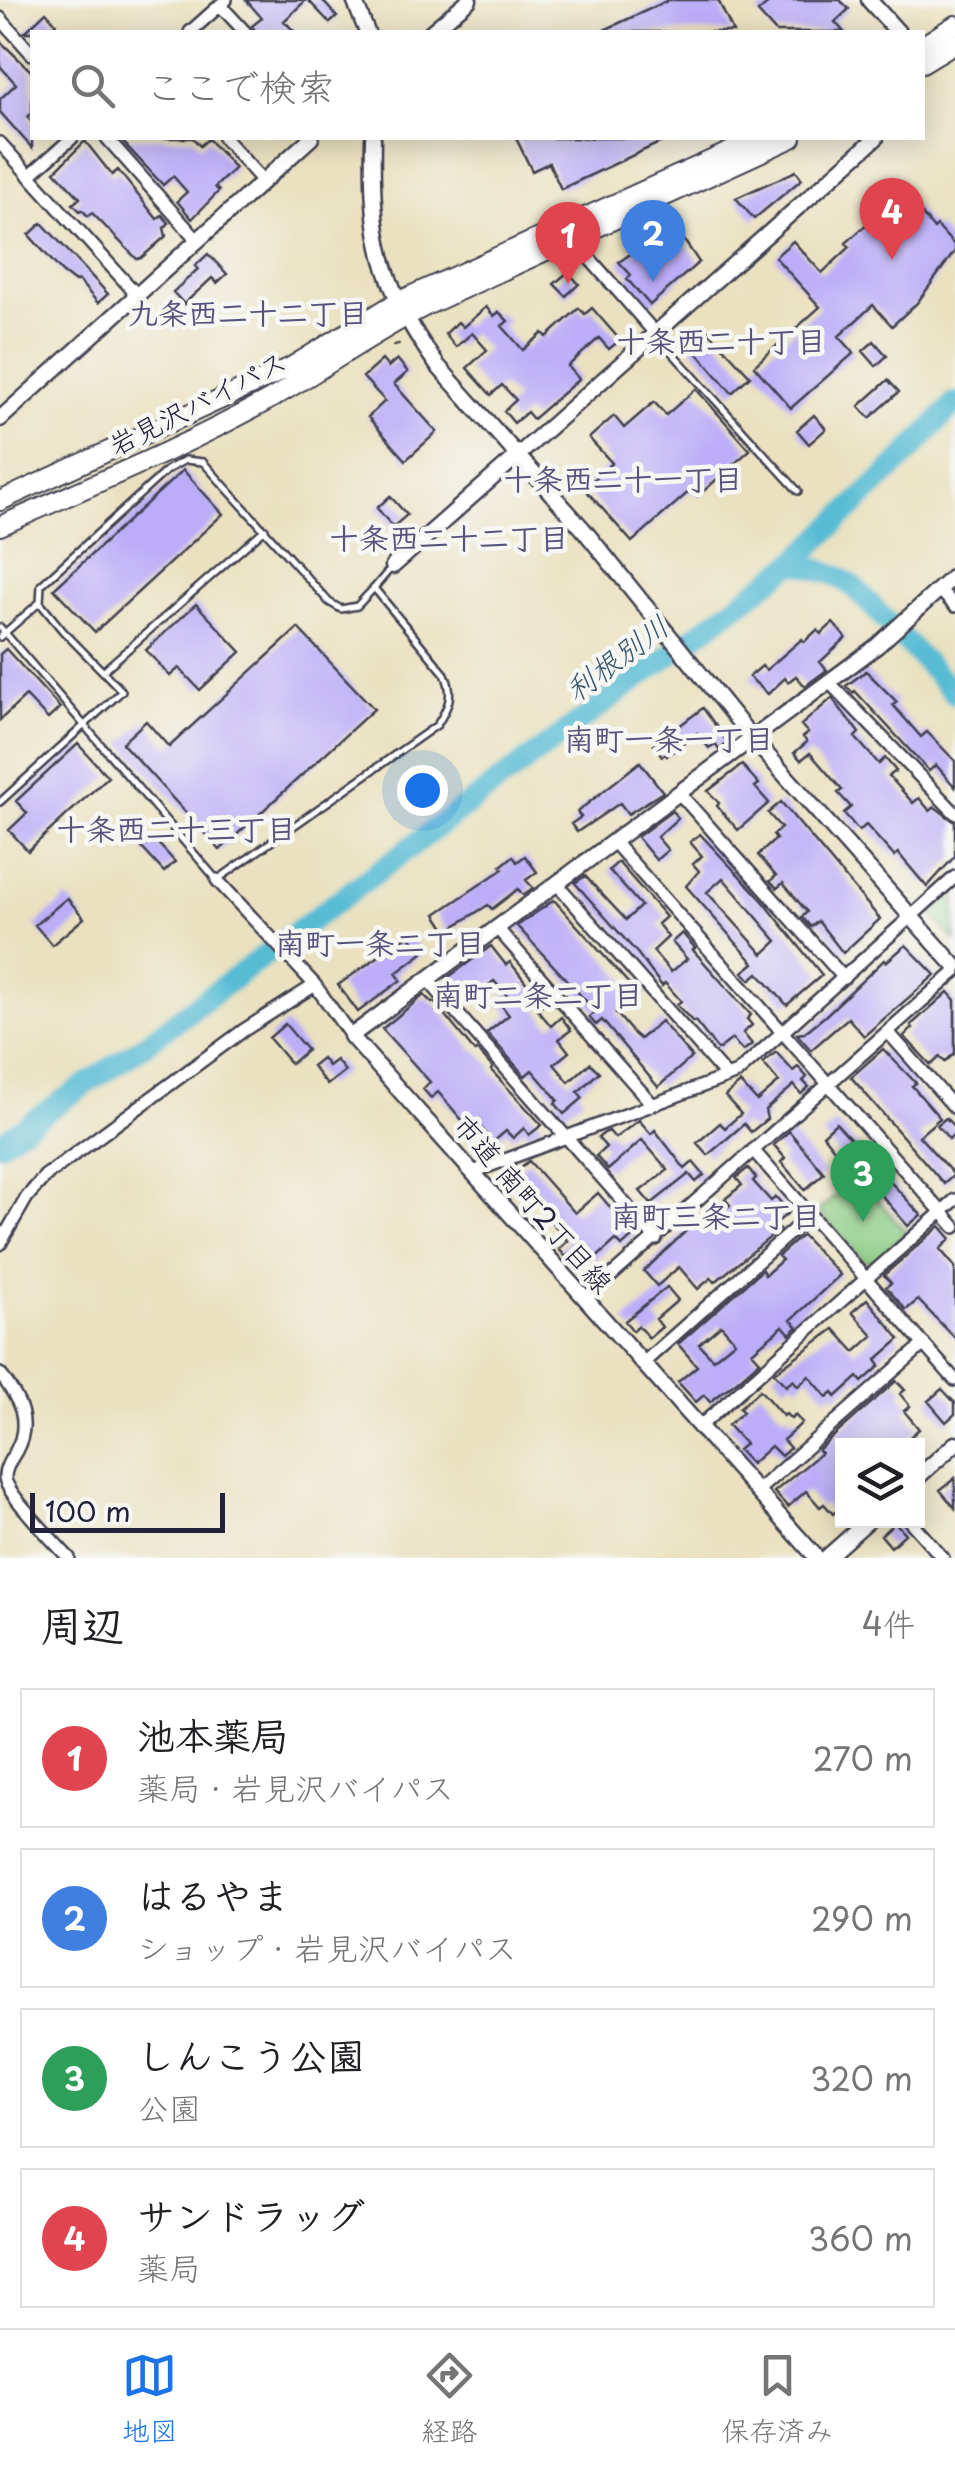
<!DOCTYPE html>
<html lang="ja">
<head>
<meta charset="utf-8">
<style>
  body { margin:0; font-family:"Playpen Sans","Klee One",sans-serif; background:#f2f2f2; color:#202124 }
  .controls { position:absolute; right:30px; bottom:30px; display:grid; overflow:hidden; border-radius:0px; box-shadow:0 5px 25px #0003 }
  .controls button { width:90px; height:90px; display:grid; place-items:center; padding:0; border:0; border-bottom:2px solid #e0e0e0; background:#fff; color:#202124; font:50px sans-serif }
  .scale { position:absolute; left:30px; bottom:25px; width:195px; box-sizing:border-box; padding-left:10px; border:5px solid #22223b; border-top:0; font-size:28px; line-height:35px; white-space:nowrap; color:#22223b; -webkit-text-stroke:8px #f6f6f2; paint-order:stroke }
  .you { position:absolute; left:422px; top:790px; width:35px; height:35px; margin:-25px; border:8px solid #fff; border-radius:50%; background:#1a73e8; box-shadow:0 0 0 15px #1a73e833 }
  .badge { display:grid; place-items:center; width:65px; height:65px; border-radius:50%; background:#1a73e8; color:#fff; font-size:32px; font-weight:700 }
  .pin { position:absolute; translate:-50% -82px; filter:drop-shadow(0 2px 5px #0008) }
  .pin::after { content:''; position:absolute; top:52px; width:35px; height:30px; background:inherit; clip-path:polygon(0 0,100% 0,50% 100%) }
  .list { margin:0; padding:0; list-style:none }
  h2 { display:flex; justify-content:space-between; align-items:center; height:130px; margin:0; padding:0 40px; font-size:42px }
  h2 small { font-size:32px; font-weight:400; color:#757577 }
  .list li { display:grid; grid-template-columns:65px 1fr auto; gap:30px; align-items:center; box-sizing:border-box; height:140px; margin:0 20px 20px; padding:0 20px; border:2px solid #e0e0e0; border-radius:0px }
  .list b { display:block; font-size:38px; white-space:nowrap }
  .list p { margin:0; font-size:32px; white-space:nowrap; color:#757577 }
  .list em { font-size:32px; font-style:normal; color:#757577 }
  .icon { flex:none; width:55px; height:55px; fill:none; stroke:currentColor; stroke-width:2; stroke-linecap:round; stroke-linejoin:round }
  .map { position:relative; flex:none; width:955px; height:1558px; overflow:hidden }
  .search { position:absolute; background:#fff; box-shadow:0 5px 25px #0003; left:30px; right:30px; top:30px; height:110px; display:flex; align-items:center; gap:25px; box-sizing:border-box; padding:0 35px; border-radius:0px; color:#757577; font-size:38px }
  .sheet { height:770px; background:#fff }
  nav { display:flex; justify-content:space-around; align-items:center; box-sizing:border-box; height:140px; border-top:2px solid #e0e0e0; background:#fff; font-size:28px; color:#757577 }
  nav a { display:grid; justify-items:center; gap:5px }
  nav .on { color:#1a73e8 }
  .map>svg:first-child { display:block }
</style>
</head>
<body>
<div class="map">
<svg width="955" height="1558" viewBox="0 0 955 1558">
  <rect width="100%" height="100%" fill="#f6f6f2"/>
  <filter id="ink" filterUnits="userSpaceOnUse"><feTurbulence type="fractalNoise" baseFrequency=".01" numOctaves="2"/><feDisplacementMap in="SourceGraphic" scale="20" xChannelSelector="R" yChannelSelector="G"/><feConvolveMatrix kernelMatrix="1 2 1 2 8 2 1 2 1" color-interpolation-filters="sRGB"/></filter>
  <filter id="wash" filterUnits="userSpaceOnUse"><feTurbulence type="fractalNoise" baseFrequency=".0048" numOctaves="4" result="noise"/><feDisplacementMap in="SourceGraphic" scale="40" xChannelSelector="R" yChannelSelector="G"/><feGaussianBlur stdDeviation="2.25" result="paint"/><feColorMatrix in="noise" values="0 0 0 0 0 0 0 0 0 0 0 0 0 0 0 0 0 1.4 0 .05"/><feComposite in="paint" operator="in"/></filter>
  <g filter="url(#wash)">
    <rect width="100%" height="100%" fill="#e9e1bf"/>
    <path fill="#8acb83" stroke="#56765f" stroke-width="2.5" d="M 955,892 L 955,940 L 931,914 Z
      M 857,1177 L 907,1233 L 876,1261 L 864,1261 L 818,1211 Z"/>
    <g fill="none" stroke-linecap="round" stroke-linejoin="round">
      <path stroke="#56bcd4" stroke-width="22" d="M 795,562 L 835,575 L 854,587 L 955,694
        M 0,1143 L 137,1050 L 795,562 L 904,458 L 955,403"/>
    </g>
    <g id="blocks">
      <path fill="#bbadf8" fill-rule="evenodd" d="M 246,0 L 306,0 L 284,21 L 295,32 L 256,32 L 252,26 L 262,18 Z
        M 308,0 L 322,0 L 337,17 L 330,23 Z
        M 669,0 L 718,0 L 733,32 L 600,32 Z
        M 772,0 L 840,0 L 849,9 L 835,22 L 844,32 L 776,32 L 758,12 Z
        M 46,12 L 56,23 L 45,32 L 25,32 Z
        M 0,41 L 32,72 L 32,113 L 28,117 L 32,123 L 32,148 L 0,112 L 0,99 L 16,84 L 0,66 Z
        M 130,138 L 193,138 L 200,146 L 208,139 L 235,168 L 215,187 L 219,191 L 192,219 L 177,201 L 187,192 L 173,176 L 163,185 L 124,143 Z
        M 516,138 L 670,138 L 561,189 L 549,163 L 532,171 Z
        M 85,141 L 112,175 L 118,170 L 157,219 L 162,215 L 169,223 L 164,228 L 166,236 L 141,258 L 137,259 L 92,213 L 88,216 L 82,210 L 80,211 L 73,204 L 80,198 L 55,171 Z
        M 796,171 L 802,179 L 754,219 L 736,198 Z
        M 903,191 L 934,229 L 937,226 L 955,246 L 955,251 L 917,303 L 892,326 L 873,305 L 839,336 L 854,353 L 791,408 L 754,366 L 820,307 L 775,257 L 793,241 L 822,273 L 850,247 L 846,243 Z
        M 42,223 L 108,294 L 98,303 L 78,280 L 75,282 L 62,272 L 29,235 Z
        M 679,233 L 699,262 L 650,305 L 627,279 L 631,275 L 619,262 L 642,246 L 651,257 Z
        M 208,254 L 227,274 L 217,283 L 212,278 L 184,304 L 173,292 L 198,269 L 195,266 Z
        M 568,272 L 579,284 L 566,296 L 554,284 Z
        M 486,307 L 494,316 L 499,312 L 508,321 L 502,326 L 523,350 L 543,333 L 547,337 L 579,308 L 585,314 L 592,308 L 620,340 L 609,349 L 599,338 L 568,366 L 579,379 L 533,419 L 527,412 L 514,423 L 504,411 L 516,400 L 502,385 L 491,395 L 467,368 L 487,350 L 472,333 L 456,347 L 445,334 L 458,322 L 463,327 Z
        M 702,324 L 750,376 L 732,393 L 682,335 L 691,328 L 694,331 Z
        M 874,341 L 887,356 L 876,366 L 863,351 Z
        M 397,359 L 408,372 L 394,384 L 437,432 L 406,460 L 368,417 L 385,401 L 363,377 L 382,360 L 388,367 Z
        M 888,380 L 899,392 L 870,418 L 859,406 Z
        M 696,389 L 750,450 L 698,496 L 692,489 L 632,542 L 584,488 L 612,463 L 589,438 L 614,416 L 624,428 L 654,402 L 666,415 Z
        M 814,415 L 826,429 L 809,444 L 797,430 Z
        M 183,470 L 223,514 L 95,632 L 54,589 Z
        M 390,496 L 407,515 L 393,527 L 377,508 Z
        M 196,604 L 241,652 L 200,690 L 179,668 L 170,676 L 146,650 Z
        M 833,623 L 846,638 L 820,662 L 827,670 L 805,686 L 796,676 L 788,682 L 785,678 L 768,694 L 749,677 L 762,666 L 766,670 L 802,639 L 804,642 L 817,630 L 821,634 Z
        M 298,628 L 374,709 L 220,850 L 122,743 L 146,721 L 169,747 Z
        M 6,649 L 60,708 L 48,719 L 26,696 L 0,720 L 0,654 Z
        M 866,671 L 897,702 L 893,705 L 921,737 L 927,732 L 955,761 L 955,787 L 936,765 L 929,771 L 855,691 L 853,693 L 846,686 Z
        M 832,698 L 859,733 L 855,737 L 879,764 L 885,758 L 896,771 L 889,776 L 913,803 L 919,798 L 930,811 L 935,807 L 955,822 L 955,856 L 927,887 L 898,853 L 894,856 L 866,825 L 859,831 L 844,813 L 851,807 L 838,793 L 842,790 L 810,753 L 801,760 L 794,753 L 807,742 L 803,737 L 808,733 L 801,725 Z
        M 703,708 L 728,743 L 719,750 L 715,744 L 709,748 L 697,733 L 667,756 L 666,753 L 662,756 L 654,745 Z
        M 78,744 L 108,777 L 28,851 L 9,830 L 27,813 L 16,801 Z
        M 640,762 L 663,792 L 628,814 L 620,803 L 577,832 L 571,824 L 581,817 L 577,812 Z
        M 742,765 L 759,784 L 755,787 L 769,803 L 738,830 L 717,806 L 719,803 L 708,791 Z
        M 781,802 L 880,919 L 843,953 L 818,921 L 811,927 L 802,917 L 807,912 L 783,883 L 777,888 L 770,881 L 776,876 L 758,855 L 776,839 L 773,835 L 781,828 L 768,813 Z
        M 672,811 L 678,818 L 657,837 L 668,850 L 656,860 L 637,837 Z
        M 700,834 L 763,901 L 822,975 L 787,1005 L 758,973 L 750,980 L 743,972 L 754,963 L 686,886 L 699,871 L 693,864 L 702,856 L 690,842 ZM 723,878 L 777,941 L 763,954 L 707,892 Z
        M 153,838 L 175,862 L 164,872 L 142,848 Z
        M 513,856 L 517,862 L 525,856 L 537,872 L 526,880 L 533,888 L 523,895 L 518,889 L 492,909 L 488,905 L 447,931 L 436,914 L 503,869 L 501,866 Z
        M 618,862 L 666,917 L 658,924 L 668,937 L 653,951 L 671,972 L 687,959 L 672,942 L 682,933 L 695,948 L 693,950 L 751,1015 L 747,1019 L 752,1025 L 743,1033 L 752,1044 L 743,1051 L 732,1039 L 718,1050 L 695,1021 L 693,1022 L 677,1005 L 681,1001 L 665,983 L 662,986 L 638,954 L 575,883 L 585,876 L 626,920 L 641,906 L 609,870 Z
        M 67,898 L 84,918 L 52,945 L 35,925 Z
        M 554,900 L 638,994 L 616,1013 L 634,1034 L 640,1039 L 661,1021 L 692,1057 L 658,1087 L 602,1020 L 596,1025 L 589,1017 L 596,1012 L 517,926 Z
        M 409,935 L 423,953 L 396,973 L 401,980 L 358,1012 L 338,985 Z
        M 906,945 L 935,975 L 864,1036 L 848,1018 L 811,1050 L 797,1034 L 804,1033 L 825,1016 L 884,960 L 886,962 Z
        M 491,946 L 506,965 L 510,962 L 543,1004 L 537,1009 L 551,1026 L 561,1017 L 571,1030 L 559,1039 L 569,1052 L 554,1064 L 569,1082 L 590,1063 L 599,1072 L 578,1092 L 583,1098 L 564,1114 L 555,1103 L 558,1100 L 532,1070 L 525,1076 L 487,1033 L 509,1015 L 501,1005 L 509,998 L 494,981 L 469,1001 L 455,984 L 451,986 L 446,979 Z
        M 948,992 L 955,1000 L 955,1053 L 945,1062 L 940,1057 L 931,1065 L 904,1036 L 913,1028 L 911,1025 Z
        M 424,995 L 432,1003 L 434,1002 L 475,1052 L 477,1050 L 493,1068 L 491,1070 L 542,1125 L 529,1135 L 524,1128 L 513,1138 L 506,1131 L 493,1142 L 476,1122 L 469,1128 L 438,1092 L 431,1098 L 423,1089 L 430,1082 L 382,1029 Z
        M 285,1024 L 307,1050 L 291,1064 L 269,1038 Z
        M 883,1049 L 916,1083 L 912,1086 L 940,1118 L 919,1136 L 954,1175 L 944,1184 L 851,1077 Z
        M 776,1052 L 793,1071 L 798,1067 L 807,1077 L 803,1081 L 809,1087 L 801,1094 L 794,1085 L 765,1110 L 767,1119 L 751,1132 L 744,1124 L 708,1155 L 697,1143 L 720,1123 L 725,1128 L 741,1114 L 725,1096 L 740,1083 L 757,1101 L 779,1082 L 763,1063 Z
        M 322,1058 L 328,1066 L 336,1060 L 345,1071 L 327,1085 L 312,1066 Z
        M 946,1118 L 955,1128 L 955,1133 L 949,1139 L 937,1125 Z
        M 639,1120 L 651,1134 L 655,1130 L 685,1169 L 693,1162 L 704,1175 L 696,1182 L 689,1174 L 651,1204 L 640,1191 L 668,1170 L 642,1140 L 608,1170 L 596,1156 L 606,1147 L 598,1138 L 604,1133 L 609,1131 L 615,1138 Z
        M 836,1123 L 921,1215 L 908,1226 L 851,1160 L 846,1164 L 823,1135 Z
        M 789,1131 L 824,1173 L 805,1190 L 781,1162 L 785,1158 L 774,1145 Z
        M 529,1161 L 575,1213 L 598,1193 L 634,1235 L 622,1246 L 616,1240 L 592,1262 L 578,1247 L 566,1257 L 559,1249 L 568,1241 L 548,1218 L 551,1215 L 526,1187 L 517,1195 L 505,1181 L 504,1170 L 515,1166 L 516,1171 Z
        M 748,1168 L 756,1178 L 753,1181 L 771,1201 L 776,1197 L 789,1212 L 774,1225 L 779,1230 L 715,1282 L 711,1278 L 698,1289 L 679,1267 L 657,1286 L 644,1271 L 708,1210 L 715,1219 L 730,1205 L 725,1199 L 742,1185 L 736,1178 Z
        M 940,1226 L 951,1239 L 940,1249 L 955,1267 L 955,1338 L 918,1300 L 906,1310 L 886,1287 L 891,1283 L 884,1275 Z
        M 802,1235 L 840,1275 L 791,1320 L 798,1327 L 790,1334 L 783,1326 L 752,1352 L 760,1361 L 738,1380 L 710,1402 L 704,1395 L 696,1402 L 678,1382 L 697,1366 L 678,1344 L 762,1270 L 765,1275 L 782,1260 L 778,1256 ZM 721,1325 L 735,1341 L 713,1359 L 699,1344 Z
        M 667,1287 L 678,1300 L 656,1319 L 662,1327 L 649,1338 L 638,1326 L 633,1331 L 625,1321 Z
        M 867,1299 L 900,1339 L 876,1360 L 880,1366 L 862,1382 L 858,1377 L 836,1397 L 833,1392 L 827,1397 L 809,1376 L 798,1386 L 793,1380 L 786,1386 L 774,1373 L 834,1329 L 855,1352 L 873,1336 L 852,1312 Z
        M 896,1381 L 905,1390 L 900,1394 L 910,1406 L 904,1411 L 919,1429 L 900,1446 L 842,1446 L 842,1506 L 833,1514 L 824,1504 L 820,1507 L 806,1491 L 788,1507 L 774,1492 L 821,1453 L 818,1450 Z
        M 942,1389 L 955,1403 L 955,1414 L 946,1422 L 928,1401 Z
        M 760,1390 L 783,1416 L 786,1414 L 791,1419 L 795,1415 L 802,1423 L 783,1440 L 790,1448 L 781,1456 L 771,1446 L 751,1464 L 738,1450 L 745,1444 L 728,1425 L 743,1412 L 739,1408 Z
        M 955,1478 L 955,1508 L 940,1490 Z
        M 895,1522 L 905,1534 L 891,1547 L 881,1535 Z"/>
    </g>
  </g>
  <g filter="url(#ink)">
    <use href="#blocks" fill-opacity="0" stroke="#403f4f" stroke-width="2.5"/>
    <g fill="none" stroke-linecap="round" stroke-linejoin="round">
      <defs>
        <path id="service" d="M 657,336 L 798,491
          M 0,627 L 217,880 L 437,725 C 449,706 454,695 445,674 L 374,588 L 391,568
          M 0,637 L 39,603
          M 103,671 L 265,529
          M 0,802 L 122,691 L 63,631 L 40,603 L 41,585 L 167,470 L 185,460 L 203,462 L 329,602 L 341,609 L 357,606 L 374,588"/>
        <path id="minor" d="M 220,5 L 245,32
          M 0,18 L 32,54
          M 190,32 L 226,0
          M 107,138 L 198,241
          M 224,138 L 262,180
          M 0,143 L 138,296
          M 29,176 L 72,138
          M 569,235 L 655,333
          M 939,589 L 955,606
          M 829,682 L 955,813
          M 679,793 L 844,978
          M 613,841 L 955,1227
          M 217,880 L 315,985 L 351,1036
          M 556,883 L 727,1077
          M 496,927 L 652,1104
          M 427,979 L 656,1239
          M 888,1032 L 955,1108
          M 753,1150 L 955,1380
          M 473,1172 L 737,1073 L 955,877
          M 0,1244 L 27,1197 L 45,1176 L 244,1030 L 315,985
          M 585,1299 L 955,972
          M 642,1364 L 810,1215
          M 0,1374 C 19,1398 32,1422 16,1451 C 11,1459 4,1469 5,1479 C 8,1495 56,1544 69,1558
          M 699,1427 L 955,1200
          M 756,1492 L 924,1344
          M 909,1520 L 943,1558"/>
        <path id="tertiary" d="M 354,0 L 367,32
          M 869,0 L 898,32
          M 431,32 L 469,0
          M 373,138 C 371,237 379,283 437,365 L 583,529 L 752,738 L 955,966
          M 0,419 L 311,138
          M 393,566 L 876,138
          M 918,1477 L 955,1444
          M 817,1558 L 351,1036 L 877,646 L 955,575
          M 826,1558 L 869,1520"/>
        <path id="trunk" d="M 922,46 L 955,25
          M 922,63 L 955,43
          M 0,501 L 291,367 L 397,302 L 760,138
          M 0,526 C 89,486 180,449 265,402 C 321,371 372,333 430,304 L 792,138"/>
      </defs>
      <use href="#service" stroke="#403f4f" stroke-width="10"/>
      <use href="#minor" stroke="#403f4f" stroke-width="16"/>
      <use href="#tertiary" stroke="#403f4f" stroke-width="19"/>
      <use href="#trunk" stroke="#403f4f" stroke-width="22"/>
      <path stroke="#403f4f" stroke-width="2.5" stroke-dasharray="8 8" stroke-linecap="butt" d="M 392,346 L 405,342"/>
      <use href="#service" stroke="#fff" stroke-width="5"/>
      <use href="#minor" stroke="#fff" stroke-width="11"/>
      <use href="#tertiary" stroke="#fff" stroke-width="14"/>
      <use href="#trunk" stroke="#fff" stroke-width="18"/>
    </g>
  </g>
  <g text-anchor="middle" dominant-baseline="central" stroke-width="9" stroke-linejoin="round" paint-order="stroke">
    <g font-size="28" fill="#22223b" stroke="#f6f6f2">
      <text transform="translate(197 402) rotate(-27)">岩見沢バイパス</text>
      <text transform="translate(534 1203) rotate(49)">市道 南町2丁目線</text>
    </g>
    <g font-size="30" font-weight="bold" fill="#58537d" stroke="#f6f6f2">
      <text x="248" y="311">九条西二十二丁目</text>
      <text x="721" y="339">十条西二十丁目</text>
      <text x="623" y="477">十条西二十一丁目</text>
      <text x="449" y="536">十条西二十二丁目</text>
      <text x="669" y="737">南町一条一丁目</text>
      <text x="176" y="827">十条西二十三丁目</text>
      <text x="380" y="941">南町一条二丁目</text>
      <text x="538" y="993">南町二条二丁目</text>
      <text x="716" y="1214">南町三条二丁目</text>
    </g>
    <g font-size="30" font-style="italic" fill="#345871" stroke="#f6f6f2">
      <text transform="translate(616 657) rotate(-37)">利根別川</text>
    </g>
  </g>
</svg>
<div class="controls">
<button><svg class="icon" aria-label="layers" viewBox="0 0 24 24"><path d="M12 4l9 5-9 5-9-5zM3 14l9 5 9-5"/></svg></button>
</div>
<div class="scale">100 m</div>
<div class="you"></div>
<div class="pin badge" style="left:568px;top:284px;background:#e0444e">1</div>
<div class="pin badge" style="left:653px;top:282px;background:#3f7fe0">2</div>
<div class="pin badge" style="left:863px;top:1222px;background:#2e9e5b">3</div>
<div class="pin badge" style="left:892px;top:260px;background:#e0444e">4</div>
<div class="search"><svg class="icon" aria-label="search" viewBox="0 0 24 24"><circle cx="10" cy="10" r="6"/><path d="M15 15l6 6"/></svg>ここで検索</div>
</div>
<section class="sheet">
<h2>周辺<small>4件</small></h2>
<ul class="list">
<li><span class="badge" style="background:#e0444e">1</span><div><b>池本薬局</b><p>薬局 · 岩見沢バイパス</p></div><em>270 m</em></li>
<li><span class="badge" style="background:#3f7fe0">2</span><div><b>はるやま</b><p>ショップ · 岩見沢バイパス</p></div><em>290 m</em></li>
<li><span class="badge" style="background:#2e9e5b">3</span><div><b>しんこう公園</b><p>公園</p></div><em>320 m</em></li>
<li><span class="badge" style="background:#e0444e">4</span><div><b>サンドラッグ</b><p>薬局</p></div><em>360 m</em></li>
</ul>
</section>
<nav>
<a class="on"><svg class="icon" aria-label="map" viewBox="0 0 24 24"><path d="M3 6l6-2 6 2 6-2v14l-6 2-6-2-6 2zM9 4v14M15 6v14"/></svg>地図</a>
<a><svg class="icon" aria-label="directions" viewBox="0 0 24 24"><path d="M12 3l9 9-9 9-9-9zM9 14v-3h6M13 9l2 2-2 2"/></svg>経路</a>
<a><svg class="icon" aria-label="saved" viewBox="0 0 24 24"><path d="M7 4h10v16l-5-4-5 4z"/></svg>保存済み</a>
</nav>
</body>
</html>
